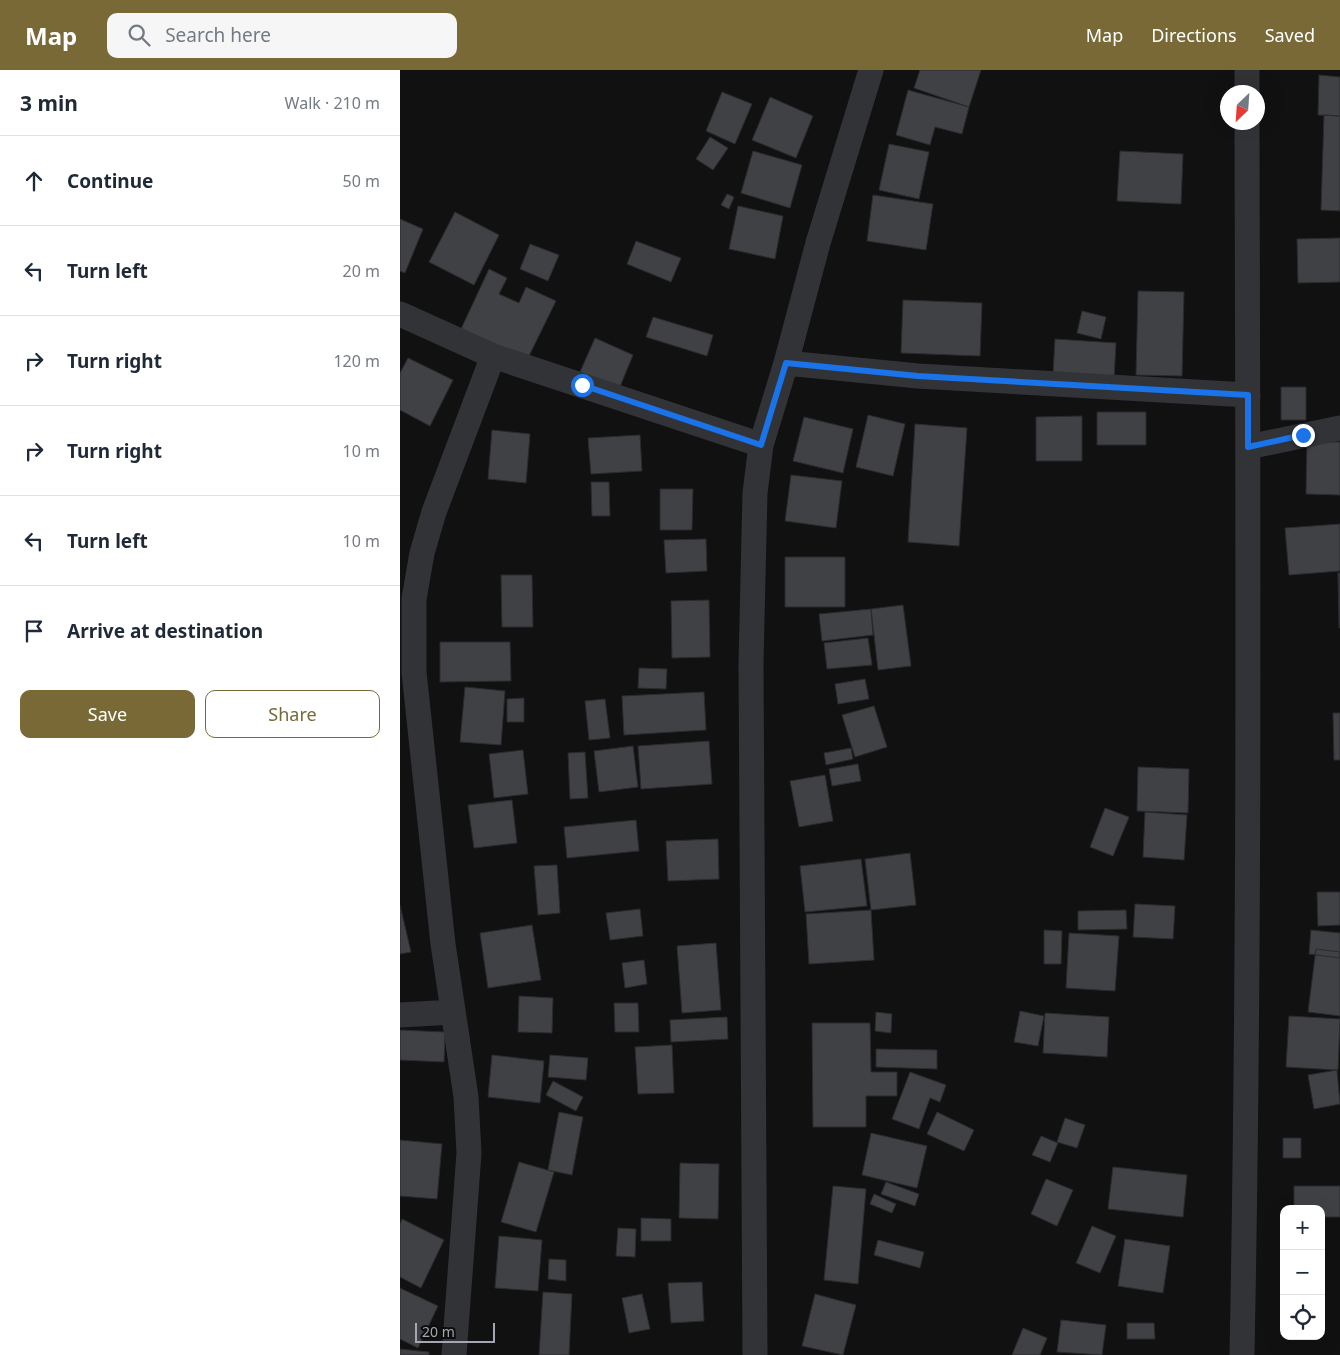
<!DOCTYPE html>
<html lang="en">
<head>
<meta charset="utf-8">
<style>
  body { margin:0; font-family:"Noto Sans",sans-serif; background:#f6f6f7; color:#1f2937 }
  .controls { position:absolute; right:15px; bottom:15px; display:grid; overflow:hidden; border-radius:10px; box-shadow:0 5px 20px #0002 }
  .controls button { width:45px; height:45px; display:grid; place-items:center; padding:0; border:0; border-bottom:1px solid #e0e1e3; background:#fff; color:#1f2937; font:25px sans-serif }
  .compass { position:absolute; left:820px; top:15px; width:45px; height:45px; border-radius:50%; background:#fff; box-shadow:0 5px 20px #0002; rotate:205deg }
  .scale { position:absolute; left:15px; bottom:12px; width:80px; box-sizing:border-box; padding-left:5px; border:2px solid #a3a7b2; border-top:0; font-size:14px; line-height:18px; white-space:nowrap; color:#a3a7b2; -webkit-text-stroke:4px #0c0c0d; paint-order:stroke }
  .stop { position:absolute; width:15px; height:15px; margin:-11px; border:4px solid #1a73e8; border-radius:50%; background:#fff }
  .stop.end { background:#1a73e8; border-color:#fff; box-shadow:0 1px 5px #0008 }
  .list { margin:0; padding:0; list-style:none }
  h2 { display:flex; justify-content:space-between; align-items:center; height:65px; margin:0; padding:0 20px; font-size:21px }
  h2 small { font-size:16px; font-weight:400; color:#747a83 }
  .list li { display:grid; grid-template-columns:32px 1fr auto; gap:15px; align-items:center; box-sizing:border-box; height:90px; padding:0 20px; border-top:1px solid #e0e1e3 }
  .list b { display:block; font-size:19px; white-space:nowrap }
  .list em { font-size:16px; font-style:normal; color:#747a83 }
  .actions { display:flex; gap:10px; padding:15px 20px }
  .actions a { flex:1; padding:11px 0; border:1px solid #786937; border-radius:10px; text-align:center; font-size:18px; color:#786937 }
  .actions .main { background:#786937; color:#fff }
  .icon { flex:none; width:28px; height:28px; fill:none; stroke:currentColor; stroke-width:2; stroke-linecap:round; stroke-linejoin:round }
  .map { position:relative; flex:none; width:940px; height:1285px; overflow:hidden }
  header { display:flex; align-items:center; gap:30px; box-sizing:border-box; height:70px; padding:0 25px; background:#786937; color:#fff }
  header strong { font-size:24px }
  nav { display:flex; gap:28px; margin-inline-start:auto; font-size:18px }
  .search { width:350px; height:45px; background:#f6f6f7; display:flex; align-items:center; gap:12px; box-sizing:border-box; padding:0 18px; border-radius:10px; color:#747a83; font-size:19px }
  main { display:flex }
  aside { flex:1; background:#fff }
  .map>svg:first-child { display:block }
</style>
</head>
<body>
<header>
<strong>Map</strong>
<div class="search"><svg class="icon" aria-label="search" viewBox="0 0 24 24"><circle cx="10" cy="10" r="6"/><path d="M15 15l6 6"/></svg>Search here</div>
<nav><a>Map</a><a>Directions</a><a>Saved</a></nav>
</header>
<main>
<aside>
<h2>3 min<small>Walk · 210 m</small></h2>
<ul class="list">
<li><svg class="icon" aria-label="ahead" viewBox="0 0 24 24"><path d="M12 20V5M6 11l6-6 6 6"/></svg><div><b>Continue</b></div><em>50 m</em></li>
<li><svg class="icon" aria-label="left" viewBox="0 0 24 24"><path d="M17 20v-9H6M10 6l-5 5 5 5"/></svg><div><b>Turn left</b></div><em>20 m</em></li>
<li><svg class="icon" aria-label="right" viewBox="0 0 24 24"><path d="M7 20v-9h11M14 6l5 5-5 5"/></svg><div><b>Turn right</b></div><em>120 m</em></li>
<li><svg class="icon" aria-label="right" viewBox="0 0 24 24"><path d="M7 20v-9h11M14 6l5 5-5 5"/></svg><div><b>Turn right</b></div><em>10 m</em></li>
<li><svg class="icon" aria-label="left" viewBox="0 0 24 24"><path d="M17 20v-9H6M10 6l-5 5 5 5"/></svg><div><b>Turn left</b></div><em>10 m</em></li>
<li><svg class="icon" aria-label="arrive" viewBox="0 0 24 24"><path d="M6 21V4h12l-3 4 3 4H6"/></svg><div><b>Arrive at destination</b></div></li>
</ul>
<div class="actions"><a class="main">Save</a><a>Share</a></div>
</aside>
<div class="map">
<svg width="940" height="1285" viewBox="0 0 940 1285">
  <rect width="100%" height="100%" fill="#111112"/>
  <path fill="#404145" stroke="#2b2b2e" d="M 520,0 L 581,0 L 569,37 L 514,18 Z
    M 919,5 L 940,7 L 940,46 L 918,45 Z
    M 508,20 L 569,37 L 562,64 L 535,57 L 530,75 L 496,65 Z
    M 322,22 L 352,34 L 335,74 L 306,61 Z
    M 370,27 L 413,46 L 396,88 L 352,70 Z
    M 924,45 L 940,46 L 940,141 L 921,140 Z
    M 310,67 L 328,78 L 313,100 L 296,89 Z
    M 489,74 L 529,82 L 519,129 L 479,120 Z
    M 353,81 L 402,95 L 390,138 L 341,123 Z
    M 720,81 L 783,84 L 781,134 L 717,131 Z
    M 327,124 L 334,127 L 329,139 L 321,135 Z
    M 473,125 L 533,134 L 526,180 L 467,171 Z
    M 338,136 L 383,146 L 375,189 L 329,179 Z
    M 55,142 L 99,165 L 74,215 L 29,192 Z
    M 0,149 L 23,159 L 5,203 L 0,201 Z
    M 940,168 L 940,212 L 898,213 L 897,169 Z
    M 236,171 L 281,188 L 271,212 L 227,194 Z
    M 130,174 L 159,185 L 148,211 L 120,199 Z
    M 89,199 L 107,208 L 99,224 L 119,233 L 126,217 L 156,231 L 127,290 L 61,259 Z
    M 738,221 L 784,222 L 782,306 L 736,305 Z
    M 503,230 L 582,233 L 580,286 L 501,283 Z
    M 682,241 L 706,247 L 701,269 L 677,263 Z
    M 253,247 L 313,265 L 307,286 L 246,267 Z
    M 195,268 L 233,285 L 219,319 L 180,302 Z
    M 655,269 L 716,273 L 714,309 L 653,305 Z
    M 8,288 L 53,310 L 30,356 L 0,340 L 0,303 Z
    M 881,317 L 906,317 L 906,350 L 881,350 Z
    M 697,342 L 746,342 L 746,375 L 697,375 Z
    M 468,345 L 505,354 L 493,406 L 456,397 Z
    M 682,346 L 682,391 L 636,391 L 636,347 Z
    M 404,347 L 453,359 L 443,403 L 393,391 Z
    M 515,354 L 567,358 L 559,476 L 508,472 Z
    M 92,360 L 130,364 L 126,413 L 88,409 Z
    M 240,365 L 242,401 L 191,404 L 188,368 Z
    M 907,372 L 940,372 L 940,425 L 906,424 Z
    M 391,405 L 442,411 L 436,458 L 385,451 Z
    M 191,412 L 209,412 L 210,446 L 192,446 Z
    M 260,419 L 293,419 L 292,460 L 260,460 Z
    M 940,454 L 940,501 L 889,505 L 885,458 Z
    M 306,469 L 307,501 L 266,503 L 264,470 Z
    M 385,487 L 445,487 L 445,537 L 385,537 Z
    M 938,503 L 940,503 L 940,558 L 939,558 Z
    M 101,505 L 132,505 L 133,557 L 102,557 Z
    M 309,530 L 310,587 L 272,588 L 271,531 Z
    M 503,535 L 511,596 L 478,600 L 471,539 Z
    M 471,539 L 473,565 L 422,571 L 419,544 Z
    M 468,568 L 472,595 L 427,599 L 424,573 Z
    M 40,572 L 110,572 L 111,611 L 40,612 Z
    M 239,598 L 267,599 L 266,619 L 238,618 Z
    M 465,609 L 469,629 L 438,634 L 435,614 Z
    M 65,617 L 105,621 L 101,675 L 60,672 Z
    M 304,622 L 306,660 L 224,665 L 222,626 Z
    M 124,628 L 124,652 L 107,652 L 107,629 Z
    M 205,629 L 210,668 L 189,670 L 185,631 Z
    M 474,636 L 487,677 L 455,687 L 442,645 Z
    M 933,643 L 940,643 L 940,690 L 934,690 Z
    M 309,671 L 312,714 L 241,719 L 238,676 Z
    M 233,676 L 238,717 L 199,722 L 194,681 Z
    M 451,678 L 453,689 L 426,695 L 424,683 Z
    M 123,680 L 128,724 L 94,728 L 89,684 Z
    M 185,682 L 188,728 L 170,729 L 168,683 Z
    M 458,694 L 461,711 L 432,716 L 429,699 Z
    M 738,697 L 789,699 L 788,743 L 737,741 Z
    M 425,705 L 433,751 L 399,757 L 390,711 Z
    M 112,730 L 117,773 L 74,778 L 68,735 Z
    M 705,738 L 729,747 L 713,786 L 690,777 Z
    M 745,742 L 787,745 L 784,790 L 743,787 Z
    M 236,750 L 239,781 L 167,788 L 164,757 Z
    M 318,769 L 319,809 L 268,811 L 266,771 Z
    M 510,783 L 516,835 L 471,840 L 465,789 Z
    M 461,789 L 467,836 L 405,842 L 400,796 Z
    M 157,795 L 160,843 L 138,845 L 134,796 Z
    M 917,822 L 940,822 L 940,855 L 918,856 Z
    M 735,834 L 775,836 L 773,869 L 733,867 Z
    M 0,835 L 11,882 L 0,884 Z
    M 240,839 L 243,866 L 210,870 L 206,843 Z
    M 471,840 L 474,890 L 409,894 L 406,844 Z
    M 726,840 L 727,859 L 678,860 L 678,841 Z
    M 132,855 L 141,910 L 88,918 L 80,863 Z
    M 644,860 L 662,861 L 661,894 L 644,894 Z
    M 911,860 L 940,863 L 940,888 L 909,884 Z
    M 669,863 L 719,866 L 715,921 L 666,918 Z
    M 316,873 L 321,940 L 282,943 L 277,876 Z
    M 916,879 L 940,882 L 940,946 L 908,942 Z
    M 244,890 L 247,914 L 225,918 L 222,893 Z
    M 119,926 L 153,928 L 152,963 L 118,962 Z
    M 214,933 L 238,933 L 239,962 L 215,962 Z
    M 620,941 L 644,946 L 638,976 L 614,972 Z
    M 476,942 L 492,944 L 491,963 L 475,961 Z
    M 645,943 L 709,947 L 707,987 L 643,983 Z
    M 889,946 L 940,949 L 938,1000 L 886,997 Z
    M 327,947 L 328,969 L 271,972 L 270,950 Z
    M 412,953 L 470,953 L 471,1002 L 497,1002 L 497,1026 L 466,1026 L 466,1057 L 413,1057 Z
    M 0,960 L 45,962 L 44,992 L 0,990 Z
    M 272,975 L 274,1023 L 238,1024 L 235,977 Z
    M 476,979 L 537,980 L 537,999 L 476,997 Z
    M 92,985 L 144,991 L 140,1033 L 88,1027 Z
    M 150,985 L 188,988 L 186,1010 L 148,1007 Z
    M 937,1000 L 940,1034 L 914,1039 L 908,1005 Z
    M 510,1002 L 546,1015 L 540,1032 L 530,1028 L 519,1059 L 492,1049 Z
    M 153,1011 L 183,1027 L 176,1041 L 146,1025 Z
    M 159,1042 L 183,1047 L 172,1105 L 148,1100 Z
    M 537,1042 L 574,1060 L 564,1081 L 527,1064 Z
    M 665,1048 L 685,1055 L 677,1078 L 657,1072 Z
    M 471,1063 L 527,1076 L 517,1118 L 462,1105 Z
    M 641,1066 L 658,1073 L 650,1092 L 632,1085 Z
    M 883,1068 L 901,1068 L 901,1088 L 883,1088 Z
    M 0,1070 L 42,1074 L 37,1129 L 0,1126 Z
    M 119,1092 L 154,1102 L 136,1162 L 101,1152 Z
    M 280,1093 L 319,1094 L 318,1149 L 279,1148 Z
    M 713,1097 L 787,1105 L 783,1147 L 708,1139 Z
    M 646,1109 L 673,1120 L 657,1156 L 631,1144 Z
    M 486,1112 L 519,1124 L 515,1136 L 481,1124 Z
    M 433,1116 L 466,1119 L 458,1214 L 424,1210 Z
    M 894,1116 L 940,1116 L 940,1147 L 921,1147 L 921,1139 L 894,1139 Z
    M 474,1124 L 496,1134 L 492,1143 L 470,1134 Z
    M 241,1148 L 271,1149 L 271,1171 L 241,1171 Z
    M 2,1149 L 44,1170 L 21,1218 L 0,1207 L 0,1154 Z
    M 692,1156 L 716,1166 L 700,1203 L 676,1193 Z
    M 218,1158 L 236,1159 L 235,1187 L 216,1186 Z
    M 99,1166 L 142,1170 L 138,1221 L 95,1218 Z
    M 725,1169 L 770,1176 L 763,1223 L 718,1216 Z
    M 478,1170 L 524,1182 L 520,1198 L 474,1185 Z
    M 149,1189 L 166,1190 L 166,1211 L 148,1209 Z
    M 302,1212 L 304,1251 L 271,1253 L 268,1213 Z
    M 0,1218 L 38,1236 L 18,1278 L 0,1269 Z
    M 143,1222 L 172,1224 L 169,1285 L 139,1285 Z
    M 242,1224 L 250,1259 L 229,1263 L 222,1228 Z
    M 415,1224 L 456,1235 L 443,1285 L 402,1276 Z
    M 661,1250 L 706,1255 L 702,1285 L 657,1282 Z
    M 727,1253 L 754,1253 L 755,1269 L 727,1269 Z
    M 623,1258 L 647,1268 L 640,1285 L 612,1285 Z
    M 0,1279 L 29,1282 L 29,1285 L 0,1285 Z"/>
  <g fill="none" stroke-linecap="round" stroke-linejoin="round">
    <path stroke="#323337" stroke-width="25" d="M 847,0 L 847,22
      M 0,244 L 93,286 L 361,375
      M 386,293 L 518,306 L 848,325
      M 848,377 L 940,358
      M 0,945 L 53,942
      M 54,1285 L 69,1083 L 66,1027 L 43,874 L 14,602 L 14,529 L 22,483 L 34,442 L 93,286
      M 355,1285 L 351,592 L 355,423 L 361,375 L 386,293 L 418,173 L 471,0
      M 842,1285 C 850,874 848,463 847,52"/>
  </g>
  <g fill="none" stroke-linecap="round" stroke-linejoin="round">
    <path stroke="#1a73e8" stroke-width="6" d="M 182,315 L 361,375 L 386,293 L 518,306 L 848,325 L 848,377 L 903,365"/>
  </g>
</svg>
<div class="controls">
<button>+</button>
<button>−</button>
<button><svg class="icon" aria-label="locate" viewBox="0 0 24 24"><circle cx="12" cy="12" r="6"/><path d="M12 2v4M12 18v4M2 12h4M18 12h4"/></svg></button>
</div>
<svg class="compass" viewBox="-18 -18 36 36"><path d="M0-13l5 13h-10z" fill="#e53935"/><path d="M0 13l5-13h-10z" fill="#747a83"/></svg>
<div class="scale">20 m</div>
<div class="stop" style="left:182px;top:315px"></div>
<div class="stop end" style="left:903px;top:365px"></div>
</div>
</main>
</body>
</html>
